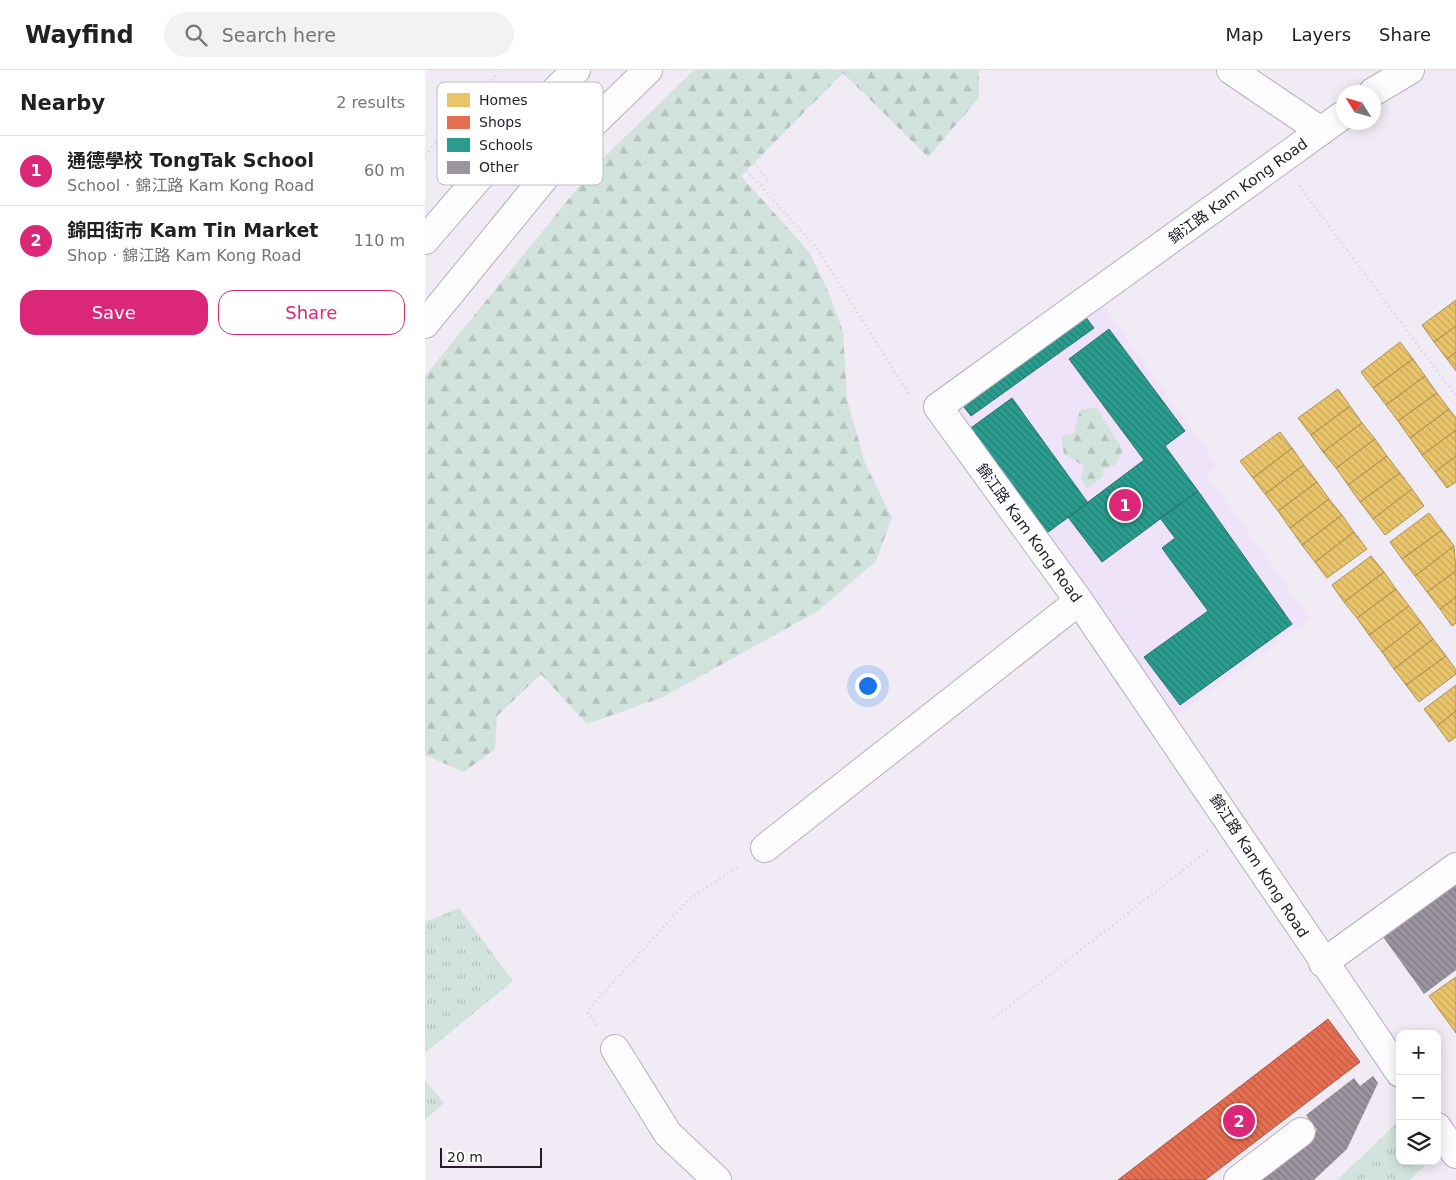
<!DOCTYPE html>
<html lang="en">
<head>
<meta charset="utf-8">
<style>
  body { margin:0; font-family:"DejaVu Sans","Noto Sans TC",sans-serif; background:#f2f2f2; color:#202124 }
  .controls { position:absolute; right:15px; bottom:15px; display:grid; overflow:hidden; border-radius:10px; box-shadow:0 2px 12px #0003 }
  .controls button { width:45px; height:45px; display:grid; place-items:center; padding:0; border:0; border-bottom:1px solid #e0e0e0; background:#fff; color:#202124; font:25px sans-serif }
  .compass { position:absolute; left:911px; top:15px; width:45px; height:45px; border-radius:50%; background:#fff; box-shadow:0 2px 12px #0003; rotate:307deg }
  .scale { position:absolute; left:15px; bottom:12px; width:102px; box-sizing:border-box; padding-left:5px; border:2px solid #231d29; border-top:0; font-size:14px; line-height:18px; white-space:nowrap; color:#231d29; -webkit-text-stroke:4px #fff; paint-order:stroke }
  .you { position:absolute; left:442px; top:615px; width:18px; height:18px; margin:-12px; border:4px solid #fff; border-radius:50%; background:#1a73e8; box-shadow:0 0 0 8px #1a73e833 }
  .badge { display:grid; place-items:center; width:32px; height:32px; border-radius:50%; background:#db2777; color:#fff; font-size:16px; font-weight:700 }
  .pin { position:absolute; translate:-50% -50%; border:2px solid #fff; box-shadow:0 1px 5px #0006 }
  .list { margin:0; padding:0; list-style:none }
  h2 { display:flex; justify-content:space-between; align-items:center; height:65px; margin:0; padding:0 20px; font-size:21px }
  h2 small { font-size:16px; font-weight:400; color:#757577 }
  .list li { display:grid; grid-template-columns:32px 1fr auto; gap:15px; align-items:center; box-sizing:border-box; height:70px; padding:0 20px; border-top:1px solid #e0e0e0 }
  .list b { display:block; font-size:19px; white-space:nowrap }
  .list p { margin:0; font-size:16px; white-space:nowrap; color:#757577 }
  .list em { font-size:16px; font-style:normal; color:#757577 }
  .actions { display:flex; gap:10px; padding:15px 20px }
  .actions a { flex:1; padding:11px 0; border:1px solid #db2777; border-radius:15px; text-align:center; font-size:18px; color:#db2777 }
  .actions .main { background:#db2777; color:#fff }
  .icon { flex:none; width:28px; height:28px; fill:none; stroke:currentColor; stroke-width:2; stroke-linecap:round; stroke-linejoin:round }
  .map { position:relative; flex:none; width:1031px; height:1110px; overflow:hidden }
  header { display:flex; align-items:center; gap:30px; box-sizing:border-box; height:70px; padding:0 25px; background:#fff; border-bottom:1px solid #e0e0e0 }
  header strong { font-size:24px }
  nav { display:flex; gap:28px; margin-inline-start:auto; font-size:18px }
  .search { width:350px; height:45px; background:#f2f2f2; display:flex; align-items:center; gap:12px; box-sizing:border-box; padding:0 18px; border-radius:28px; color:#757577; font-size:19px }
  main { display:flex }
  aside { flex:1; background:#fff }
  .map>svg:first-child { display:block }
</style>
</head>
<body>
<header>
<strong>Wayfind</strong>
<div class="search"><svg class="icon" aria-label="search" viewBox="0 0 24 24"><circle cx="10" cy="10" r="6"/><path d="M15 15l6 6"/></svg>Search here</div>
<nav><a>Map</a><a>Layers</a><a>Share</a></nav>
</header>
<main>
<aside>
<h2>Nearby<small>2 results</small></h2>
<ul class="list">
<li><span class="badge">1</span><div><b>通德學校 TongTak School</b><p>School · 錦江路 Kam Kong Road</p></div><em>60 m</em></li>
<li><span class="badge">2</span><div><b>錦田街市 Kam Tin Market</b><p>Shop · 錦江路 Kam Kong Road</p></div><em>110 m</em></li>
</ul>
<div class="actions"><a class="main">Save</a><a>Share</a></div>
</aside>
<div class="map">
<svg width="1031" height="1110" viewBox="0 0 1031 1110">
  <defs>
    <pattern id="grass-tufts" width="24" height="20" patternUnits="userSpaceOnUse" patternTransform="scale(1.25)"><rect width="24" height="20" fill="#d2e3dd"/><path d="M3 7l-1-3M5 7V3M7 7l1-3M15 17l-1-3M17 17v-4M19 17l1-3" fill="none" stroke="#b4c2be"/></pattern>
    <pattern id="forest-firs" width="22" height="20" patternUnits="userSpaceOnUse" patternTransform="scale(1.25)"><rect width="22" height="20" fill="#d2e3dd"/><path d="M5 1l3.5 6h-7zM16 11l3.5 6h-7z" fill="#b4c2be"/></pattern>
    <pattern id="homes-back-hatch" width="6" height="6" patternUnits="userSpaceOnUse" patternTransform="scale(1.25)"><rect width="6" height="6" fill="#e9c46a"/><path d="M-1 5l2 2M0 0l6 6M5-1l2 2" fill="none" stroke="#c8a85c"/></pattern>
    <pattern id="shops-back-hatch" width="6" height="6" patternUnits="userSpaceOnUse" patternTransform="scale(1.25)"><rect width="6" height="6" fill="#e76f51"/><path d="M-1 5l2 2M0 0l6 6M5-1l2 2" fill="none" stroke="#bb5b43"/></pattern>
    <pattern id="schools-back-hatch" width="6" height="6" patternUnits="userSpaceOnUse" patternTransform="scale(1.25)"><rect width="6" height="6" fill="#2a9d8f"/><path d="M-1 5l2 2M0 0l6 6M5-1l2 2" fill="none" stroke="#247f75"/></pattern>
    <pattern id="building-back-hatch" width="6" height="6" patternUnits="userSpaceOnUse" patternTransform="scale(1.25)"><rect width="6" height="6" fill="#9b959f"/><path d="M-1 5l2 2M0 0l6 6M5-1l2 2" fill="none" stroke="#7e7982"/></pattern>
  </defs>
  <rect width="100%" height="100%" fill="#f1ebf6"/>
  <path fill="#efe3fa" d="M 676,232 L 793,396 L 782,405 L 885,549 L 749,647 L 528,339 Z"/>
  <path fill="url(#grass-tufts)" d="M 34,838 L 88,911 L 0,983 L 0,852 Z
    M 0,1010 L 19,1033 L 0,1050 Z
    M 975,1050 L 975,1091 L 1004,1091 L 985,1110 L 912,1110 Z"/>
  <path fill="url(#forest-firs)" d="M 269,0 L 554,0 L 554,28 L 503,87 L 418,3 L 316,106 L 385,183 L 403,221 L 418,261 L 422,329 L 440,393 L 467,448 L 451,491 L 393,541 L 238,627 L 162,654 L 116,604 L 72,646 L 70,679 L 39,702 L 0,685 L 0,306 L 172,94 Z
    M 671,337 L 698,380 L 690,395 L 678,399 L 678,406 L 662,419 L 656,409 L 659,396 L 639,384 L 636,366 L 649,363 L 655,340 Z"/>
  <path fill="url(#homes-back-hatch)" stroke="#ae9256" d="M 1031,230 L 1031,256 L 1009,272 L 997,255 Z
    M 1031,256 L 1031,282 L 1022,289 L 1009,272 Z
    M 975,272 L 988,289 L 948,318 L 936,302 Z
    M 1031,282 L 1031,301 L 1022,289 Z
    M 988,289 L 1000,306 L 961,335 L 948,318 Z
    M 1000,306 L 1012,323 L 973,351 L 961,335 Z
    M 913,319 L 925,336 L 886,365 L 873,348 Z
    M 1012,323 L 1024,339 L 985,368 L 973,351 Z
    M 925,336 L 937,353 L 898,382 L 886,365 Z
    M 1024,339 L 1031,348 L 1031,360 L 997,385 L 985,368 Z
    M 937,353 L 950,369 L 911,398 L 898,382 Z
    M 1031,360 L 1031,386 L 1010,402 L 997,385 Z
    M 855,362 L 867,378 L 828,408 L 815,391 Z
    M 950,369 L 962,386 L 923,415 L 911,398 Z
    M 867,378 L 879,395 L 840,424 L 828,408 Z
    M 962,386 L 975,403 L 935,432 L 923,415 Z
    M 1031,386 L 1031,412 L 1022,418 L 1010,402 Z
    M 879,395 L 892,412 L 853,441 L 840,424 Z
    M 975,403 L 987,419 L 948,449 L 935,432 Z
    M 892,412 L 904,429 L 865,458 L 853,441 Z
    M 987,419 L 999,436 L 960,465 L 948,449 Z
    M 904,429 L 917,445 L 877,475 L 865,458 Z
    M 1004,443 L 1017,460 L 977,489 L 965,472 Z
    M 917,445 L 929,462 L 890,492 L 877,475 Z
    M 1017,460 L 1029,476 L 990,506 L 977,489 Z
    M 929,462 L 942,479 L 902,508 L 890,492 Z
    M 1029,476 L 1031,501 L 1002,522 L 990,506 Z
    M 946,486 L 959,502 L 919,532 L 907,515 Z
    M 1031,501 L 1031,527 L 1015,539 L 1002,522 Z
    M 959,502 L 971,519 L 932,548 L 919,532 Z
    M 971,519 L 984,536 L 944,565 L 932,548 Z
    M 1031,527 L 1031,553 L 1027,556 L 1015,539 Z
    M 984,536 L 996,552 L 957,582 L 944,565 Z
    M 996,552 L 1008,569 L 969,599 L 957,582 Z
    M 1008,569 L 1021,586 L 981,615 L 969,599 Z
    M 1021,586 L 1031,600 L 1031,604 L 994,632 L 981,615 Z
    M 1031,615 L 1031,641 L 1012,656 L 999,639 Z
    M 1031,641 L 1031,667 L 1024,672 L 1012,656 Z
    M 1031,907 L 1031,963 L 1004,926 Z"/>
  <path fill="url(#shops-back-hatch)" stroke="#ac5645" d="M 903,949 L 935,992 L 780,1110 L 693,1110 Z"/>
  <path fill="url(#schools-back-hatch)" stroke="#287770" d="M 659,245 L 669,258 L 546,346 L 536,333 Z
    M 684,259 L 760,361 L 740,376 L 773,421 L 677,492 L 643,447 L 719,390 L 644,289 Z
    M 587,328 L 663,433 L 619,465 L 543,360 Z
    M 773,421 L 867,554 L 755,635 L 719,587 L 783,541 L 737,478 L 750,468 L 735,448 Z"/>
  <path fill="url(#building-back-hatch)" d="M 1031,810 L 1031,900 L 999,924 L 956,864 Z
    M 948,1006 L 953,1013 L 922,1079 L 889,1110 L 828,1110 L 892,1060 L 881,1045 L 929,1008 L 935,1016 Z"/>
  <g fill="none" stroke-linecap="round" stroke-linejoin="round">
    <defs>
      <path id="minor" d="M 806,0 L 896,61
        M 948,22 L 985,0
        M 918,45 L 513,337 L 654,531 L 975,1003
        M 340,778 L 654,531
        M 898,893 L 1031,797
        M 190,979 L 243,1064 L 292,1110
        M 1012,1057 L 1031,1084
        M 813,1110 L 876,1062"/>
      <path id="major" d="M 0,170 L 117,34 L 151,0
        M 0,254 L 146,75 L 223,0"/>
    </defs>
    <use href="#minor" stroke="#b5b0ba" stroke-width="30"/>
    <use href="#major" stroke="#b5b0ba" stroke-width="30"/>
    <path stroke="#d6d4d7" stroke-width="3" stroke-dasharray="1 4" stroke-linecap="butt" d="M 315,79 L 344,110 L 336,116
      M 0,85 L 75,0
      M 308,86 L 392,178 L 485,326
      M 874,116 L 1031,326
      M 569,948 L 785,779
      M 172,955 L 162,941 L 264,829 L 314,796"/>
    <use href="#minor" stroke="#fdfcfe" stroke-width="28"/>
    <use href="#major" stroke="#fdfcfe" stroke-width="28"/>
  </g>
  <g text-anchor="middle" dominant-baseline="central" stroke-width="5" stroke-linejoin="round" paint-order="stroke">
    <g font-size="15" fill="#231d29" stroke="#fff">
      <text transform="translate(813 121) rotate(-36)">錦江路 Kam Kong Road</text>
      <text transform="translate(604 463) rotate(54)">錦江路 Kam Kong Road</text>
      <text transform="translate(834 796) rotate(57)">錦江路 Kam Kong Road</text>
    </g>
  </g>
  <rect x="12" y="12" width="166" height="103" rx="8" fill="#fff" stroke="#bdbbbf" stroke-width="1"/>
  <rect x="22" y="23" width="23" height="14" fill="#e9c46a"/>
  <rect x="22" y="46" width="23" height="13" fill="#e76f51"/>
  <rect x="22" y="68" width="23" height="14" fill="#2a9d8f"/>
  <rect x="22" y="91" width="23" height="13" fill="#9b959f"/>
  <g font-size="14" fill="#231d29">
    <text x="54" y="35">Homes</text>
    <text x="54" y="57">Shops</text>
    <text x="54" y="80">Schools</text>
    <text x="54" y="102">Other</text>
  </g>
</svg>
<div class="controls">
<button>+</button>
<button>−</button>
<button><svg class="icon" aria-label="layers" viewBox="0 0 24 24"><path d="M12 4l9 5-9 5-9-5zM3 14l9 5 9-5"/></svg></button>
</div>
<svg class="compass" viewBox="-18 -18 36 36"><path d="M0-13l5 13h-10z" fill="#e53935"/><path d="M0 13l5-13h-10z" fill="#757577"/></svg>
<div class="scale">20 m</div>
<div class="you"></div>
<div class="pin badge" style="left:700px;top:435px">1</div>
<div class="pin badge" style="left:814px;top:1051px">2</div>
</div>
</main>
</body>
</html>
